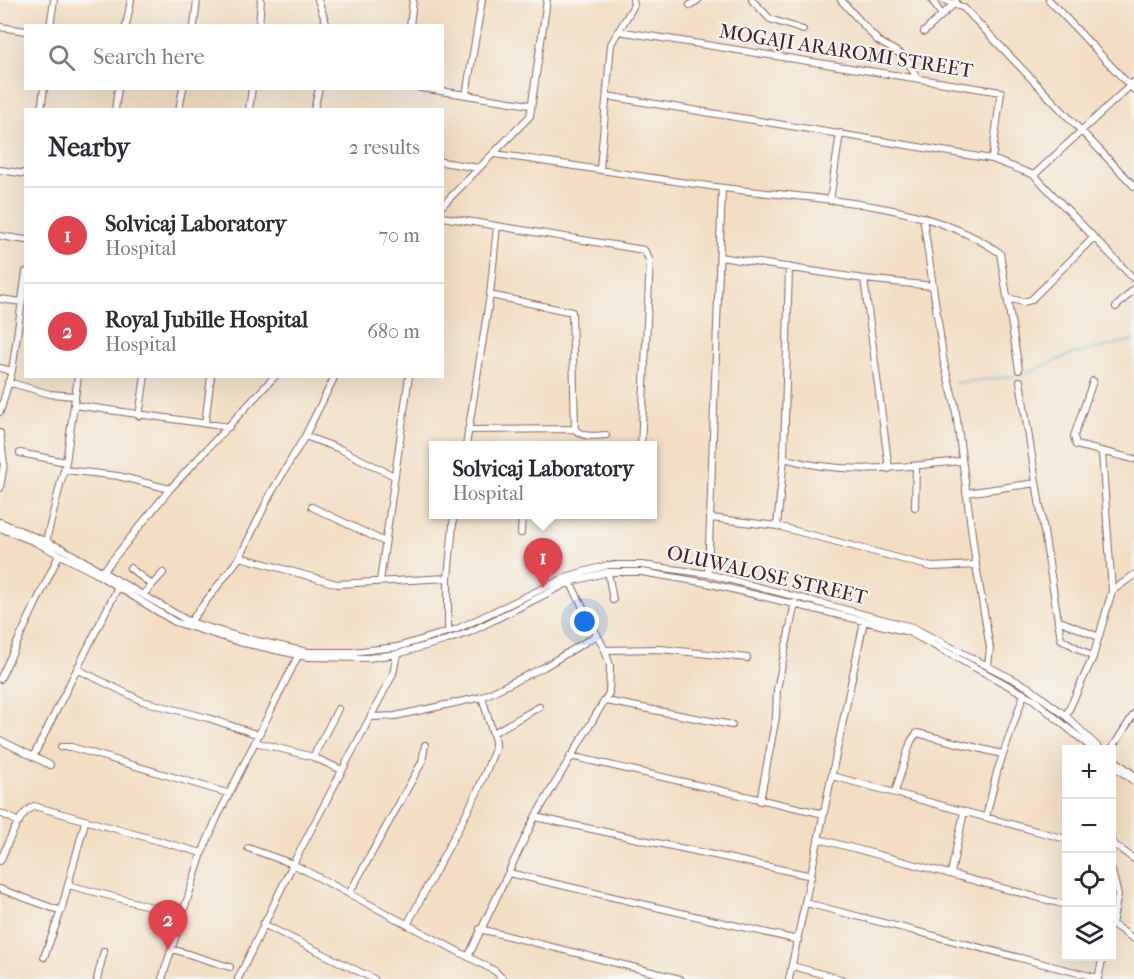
<!DOCTYPE html>
<html lang="en">
<head>
<meta charset="utf-8">
<style>
  body { margin:0; font-family:"IM FELL French Canon",serif; background:#f7f7f7; color:#2b2b33 }
  .controls { position:absolute; right:18px; bottom:18px; display:grid; overflow:hidden; border-radius:0px; box-shadow:0 6px 24px #0002 }
  .controls button { width:54px; height:54px; display:grid; place-items:center; padding:0; border:0; border-bottom:2px solid #e1e1e2; background:#fff; color:#2b2b33; font:30px sans-serif }
  .you { position:absolute; left:585px; top:622px; width:21px; height:21px; margin:-15px; border:4px solid #fff; border-radius:50%; background:#1a73e8; box-shadow:0 0 0 9px #1a73e833 }
  .badge { display:grid; place-items:center; width:39px; height:39px; border-radius:50%; background:#d1495b; color:#fff; font-size:20px; font-weight:700 }
  .pin { position:absolute; translate:-50% -50px; filter:drop-shadow(0 2px 3px #0008) }
  .pin::after { content:''; position:absolute; top:32px; width:21px; height:18px; background:inherit; clip-path:polygon(0 0,100% 0,50% 100%) }
  .popup { position:absolute; left:429px; top:441px; width:228px; height:78px; box-sizing:border-box; display:grid; place-content:center; border-radius:0px; background:#fff; filter:drop-shadow(0 2px 4px #0005); font-size:20px; white-space:nowrap; color:#7c7c81 }
  .popup b { font-size:22px; color:#2b2b33 }
  .popup::after { content:''; position:absolute; left:50%; top:100%; margin-left:-12px; border:12px solid transparent; border-top-color:#fff }
  .list { margin:0; padding:0; list-style:none }
  h2 { display:flex; justify-content:space-between; align-items:center; height:78px; margin:0; padding:0 24px; font-size:26px }
  h2 small { font-size:20px; font-weight:400; color:#7c7c81 }
  .list li { display:grid; grid-template-columns:39px 1fr auto; gap:18px; align-items:center; box-sizing:border-box; height:96px; padding:0 24px; border-top:2px solid #e1e1e2 }
  .list b { display:block; font-size:22px; white-space:nowrap }
  .list p { margin:0; font-size:20px; white-space:nowrap; color:#7c7c81 }
  .list em { font-size:20px; font-style:normal; color:#7c7c81 }
  .icon { flex:none; width:33px; height:33px; fill:none; stroke:currentColor; stroke-width:2; stroke-linecap:round; stroke-linejoin:round }
  .map { position:relative; flex:none; width:1134px; height:979px; overflow:hidden }
  .search { position:absolute; background:#fff; box-shadow:0 6px 24px #0002; left:24px; top:24px; width:420px; height:66px; display:flex; align-items:center; gap:15px; box-sizing:border-box; padding:0 21px; border-radius:0px; color:#7c7c81; font-size:22px }
  .panel { position:absolute; background:#fff; box-shadow:0 6px 24px #0002; left:24px; top:108px; width:420px; height:270px; border-radius:0px }
  .map>svg:first-child { display:block }
</style>
</head>
<body>
<div class="map">
<svg width="1134" height="979" viewBox="0 0 1134 979">
  <rect width="100%" height="100%" fill="#f6f6f2"/>
  <filter id="ink" filterUnits="userSpaceOnUse"><feTurbulence type="fractalNoise" baseFrequency=".0167" numOctaves="2"/><feDisplacementMap in="SourceGraphic" scale="12" xChannelSelector="R" yChannelSelector="G"/><feConvolveMatrix kernelMatrix="1 2 1 2 8 2 1 2 1" color-interpolation-filters="sRGB"/></filter>
  <filter id="wash" filterUnits="userSpaceOnUse"><feTurbulence type="fractalNoise" baseFrequency=".008" numOctaves="4" result="noise"/><feDisplacementMap in="SourceGraphic" scale="24" xChannelSelector="R" yChannelSelector="G"/><feGaussianBlur stdDeviation="1.35" result="paint"/><feColorMatrix in="noise" values="0 0 0 0 0 0 0 0 0 0 0 0 0 0 0 0 0 1.4 0 .05"/><feComposite in="paint" operator="in"/></filter>
  <g filter="url(#wash)">
    <rect width="100%" height="100%" fill="#f3dec3"/>
    <g fill="none" stroke-linecap="round" stroke-linejoin="round">
      <path stroke="#49b0c9" stroke-width="1.5" d="M 1025,374 L 1069,355 L 1134,340
        M 956,383 L 1014,376"/>
    </g>
  </g>
  <g filter="url(#ink)">
    <g fill="none" stroke-linecap="round" stroke-linejoin="round">
      <defs>
        <path id="minor" d="M 318,0 L 327,26
          M 752,0 L 770,19 L 803,30
          M 841,0 L 878,41 L 906,57 L 916,77
          M 932,0 L 941,14
          M 944,0 L 964,8 L 1134,186
          M 1049,0 L 1134,90
          M 690,5 L 698,0
          M 50,26 L 54,0
          M 126,26 L 131,0
          M 194,26 L 197,0
          M 259,26 L 261,0
          M 410,26 L 413,0
          M 0,27 L 26,31
          M 618,31 L 1001,92 L 992,159
          M 924,32 L 956,2
          M 421,88 L 530,105
          M 466,95 L 482,0
          M 607,96 L 992,159 L 1034,175 L 1134,279
          M 41,110 L 44,88
          M 115,110 L 118,88
          M 179,110 L 183,88
          M 249,110 L 252,88
          M 314,110 L 319,88
          M 495,154 C 571,165 648,178 724,188 C 813,200 925,200 1000,253 L 1019,370
          M 442,162 L 479,168
          M 600,169 L 611,44 L 634,5 L 633,0
          M 0,170 L 26,174
          M 1034,175 L 1134,82
          M 830,201 L 840,133
          M 442,206 L 530,116 L 547,0
          M 442,217 L 644,250 L 650,261 L 641,446
          M 923,217 L 944,363 L 955,405 L 976,565 L 990,648 L 988,666
          M 0,236 L 26,240
          M 720,257 L 864,279 L 933,286
          M 864,279 L 889,469
          M 490,295 L 572,312 L 575,429
          M 1008,298 L 1023,302 L 1031,300 L 1093,238
          M 0,299 L 22,302
          M 1116,307 L 1134,289
          M 0,368 L 12,371
          M 1020,381 L 1061,639 L 1093,657
          M 1093,381 L 1074,436 L 1076,445 L 1134,459
          M 8,382 L 50,394 L 75,396
          M 74,405 L 229,427
          M 0,412 L 12,371 L 26,272
          M 139,416 L 145,376
          M 205,424 L 211,376
          M 468,430 L 575,429 C 583,438 594,436 606,435
          M 0,433 L 4,464 L 0,488
          M 305,436 L 340,449 L 394,476
          M 466,446 L 490,295 L 497,226
          M 20,453 L 66,462
          M 784,458 C 842,476 902,467 961,461
          M 65,470 L 118,476 L 170,489
          M 966,493 L 1036,483
          M 312,507 L 385,542
          M 915,507 L 916,466
          M 711,518 L 777,526 L 932,567 L 976,565
          M 0,522 L 63,549 L 190,622 L 240,637 L 308,652 L 352,652 L 397,647 L 457,629 L 569,576 L 608,565 L 642,565 L 708,574 L 912,627 L 1028,687 L 1066,716 L 1101,750
          M 777,526 L 784,458 L 789,267
          M 0,528 L 35,542 L 95,573 L 175,622 L 239,642 L 307,657 L 368,658 L 397,654 L 447,640 L 470,632 L 570,582 L 608,572 L 642,572 L 707,583 L 909,632 L 1033,699 L 1094,750
          M 521,533 L 522,514
          M 46,541 L 66,462 L 78,376
          M 240,557 L 337,584 L 448,578
          M 130,568 L 152,585 L 143,595
          M 608,572 L 613,600
          M 101,574 L 170,489 L 275,376
          M 708,574 L 722,188
          M 380,581 L 409,376
          M 152,585 L 163,573
          M 1112,591 L 1134,575
          M 1060,621 L 1099,637
          M 190,622 L 240,557 L 270,495 L 305,436 L 335,376
          M 448,632 L 448,578 L 454,514
          M 605,650 L 660,649 L 747,658
          M 77,669 L 142,701 L 208,718 L 259,735
          M 0,679 L 59,555
          M 606,701 L 732,725
          M 1066,716 L 1093,657 L 1112,591 L 1102,453
          M 371,717 L 395,716 L 482,697 L 544,667 L 597,635
          M 493,733 L 539,707
          M 0,740 L 50,765
          M 255,742 L 313,757 L 342,770
          M 61,747 L 71,747 L 227,793
          M 1111,750 L 1134,714
          M 570,756 L 824,814
          M 33,757 L 118,587
          M 313,757 L 338,709
          M 1112,758 L 1134,775
          M 1112,765 L 1134,781
          M 832,776 L 1066,839
          M 895,792 L 911,741 L 917,733 L 1002,754
          M 760,801 L 776,717 L 777,689 L 795,603
          M 0,813 L 19,822
          M 535,817 L 812,876
          M 986,817 L 997,772 L 1024,694
          M 819,839 L 1066,905
          M 1112,843 L 1134,859
          M 248,848 L 293,864 L 495,971 L 503,979
          M 0,861 C 8,845 17,814 34,806 L 202,853
          M 1112,871 L 1118,895 L 1112,924
          M 509,873 L 798,940
          M 951,873 L 964,812
          M 68,885 L 183,915
          M 0,889 L 61,911 L 85,822
          M 349,894 L 422,762 L 425,745
          M 806,903 L 1098,978
          M 263,924 L 374,979
          M 1112,924 L 1134,939
          M 407,925 L 477,793 L 495,749 L 495,741 L 482,697
          M 480,929 L 680,979
          M 172,949 L 230,967
          M 44,957 L 61,911
          M 468,957 L 535,817 L 609,693 L 610,666 L 605,650 L 570,582
          M 792,966 L 841,979
          M 97,979 L 104,951
          M 162,979 L 202,853 L 216,820 L 298,656
          M 238,979 L 293,864 L 393,674 L 397,654
          M 789,979 L 864,621
          M 1098,979 L 1103,956"/>
      </defs>
      <use href="#minor" stroke="#856260" stroke-width="8"/>
      <use href="#minor" stroke="#fff" stroke-width="6"/>
    </g>
  </g>
  <g text-anchor="middle" dominant-baseline="central" stroke-width="4.5" stroke-linejoin="round" paint-order="stroke">
    <g font-size="20" fill="#4a1f2b" stroke="#f6f6f2">
      <text transform="translate(846 51) rotate(9)">MOGAJI ARAROMI STREET</text>
      <text transform="translate(767 575) rotate(13)">OLUWALOSE STREET</text>
    </g>
  </g>
</svg>
<div class="controls">
<button>+</button>
<button>−</button>
<button><svg class="icon" aria-label="locate" viewBox="0 0 24 24"><circle cx="12" cy="12" r="6"/><path d="M12 2v4M12 18v4M2 12h4M18 12h4"/></svg></button>
<button><svg class="icon" aria-label="layers" viewBox="0 0 24 24"><path d="M12 4l9 5-9 5-9-5zM3 14l9 5 9-5"/></svg></button>
</div>
<div class="you"></div>
<div class="pin badge" style="left:543px;top:588px;background:#e0444e">1</div>
<div class="popup"><b>Solvicaj Laboratory</b>Hospital</div>
<div class="pin badge" style="left:168px;top:950px;background:#e0444e">2</div>
<div class="search"><svg class="icon" aria-label="search" viewBox="0 0 24 24"><circle cx="10" cy="10" r="6"/><path d="M15 15l6 6"/></svg>Search here</div>
<section class="panel">
<h2>Nearby<small>2 results</small></h2>
<ul class="list">
<li><span class="badge" style="background:#e0444e">1</span><div><b>Solvicaj Laboratory</b><p>Hospital</p></div><em>70 m</em></li>
<li><span class="badge" style="background:#e0444e">2</span><div><b>Royal Jubille Hospital</b><p>Hospital</p></div><em>680 m</em></li>
</ul>
</section>
</div>
</body>
</html>
